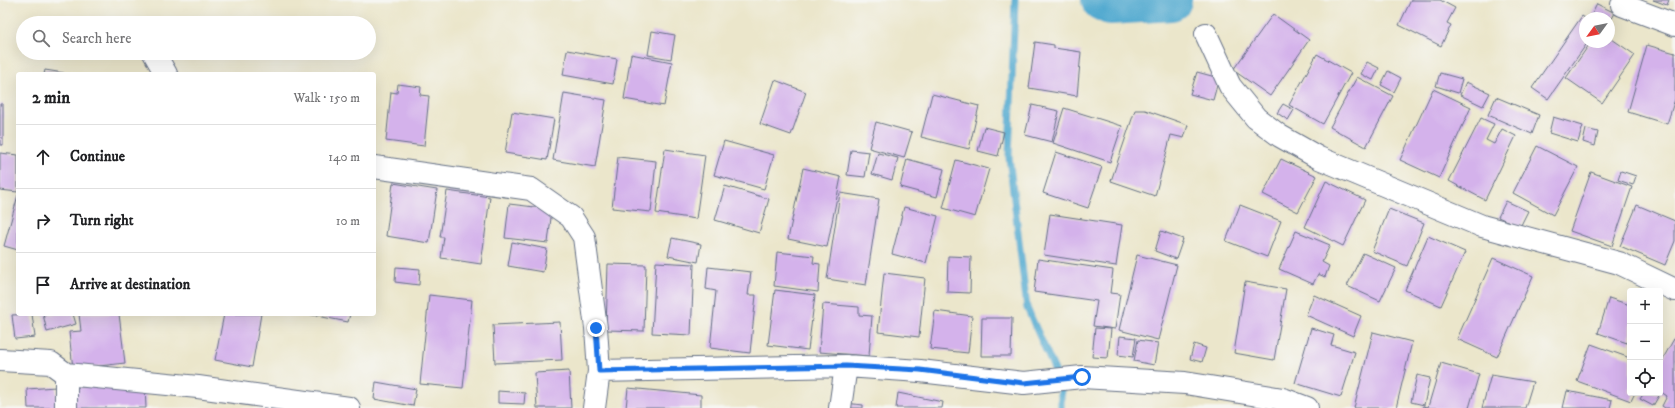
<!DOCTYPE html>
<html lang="en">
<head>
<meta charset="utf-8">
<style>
  body { margin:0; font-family:"IM FELL DW Pica",serif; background:#f6f6f6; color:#202124 }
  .controls { position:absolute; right:12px; bottom:12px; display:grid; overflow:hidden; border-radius:4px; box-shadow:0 4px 16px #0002 }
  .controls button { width:36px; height:36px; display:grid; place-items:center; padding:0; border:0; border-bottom:1px solid #e0e0e0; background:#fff; color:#202124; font:20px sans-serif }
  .compass { position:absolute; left:1579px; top:12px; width:36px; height:36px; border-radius:50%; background:#fff; box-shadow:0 4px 16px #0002; rotate:237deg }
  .stop { position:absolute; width:12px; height:12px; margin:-9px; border:3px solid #1a73e8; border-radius:50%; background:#fff }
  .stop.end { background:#1a73e8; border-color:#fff; box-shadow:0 1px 4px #0008 }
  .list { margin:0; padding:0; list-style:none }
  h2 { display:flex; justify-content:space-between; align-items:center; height:52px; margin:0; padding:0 16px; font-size:17px }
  h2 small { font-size:13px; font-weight:400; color:#757577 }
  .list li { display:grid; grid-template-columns:26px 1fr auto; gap:12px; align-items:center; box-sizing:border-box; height:64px; padding:0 16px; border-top:1px solid #e0e0e0 }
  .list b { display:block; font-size:15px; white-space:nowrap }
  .list em { font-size:13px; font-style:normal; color:#757577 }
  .icon { flex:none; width:22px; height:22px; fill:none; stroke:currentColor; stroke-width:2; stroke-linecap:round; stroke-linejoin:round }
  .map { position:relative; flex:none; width:1675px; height:408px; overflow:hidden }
  .search { position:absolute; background:#fff; box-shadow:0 4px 16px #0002; left:16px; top:16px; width:360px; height:44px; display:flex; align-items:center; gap:10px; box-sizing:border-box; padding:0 14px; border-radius:22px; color:#757577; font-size:15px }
  .panel { position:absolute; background:#fff; box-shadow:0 4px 16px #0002; left:16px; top:72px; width:360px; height:244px; border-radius:4px }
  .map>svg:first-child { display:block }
</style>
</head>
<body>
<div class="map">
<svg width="1675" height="408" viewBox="0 0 1675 408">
  <rect width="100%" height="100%" fill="#f6f6f2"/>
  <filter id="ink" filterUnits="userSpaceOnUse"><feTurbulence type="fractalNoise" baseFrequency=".025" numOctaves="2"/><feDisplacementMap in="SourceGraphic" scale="8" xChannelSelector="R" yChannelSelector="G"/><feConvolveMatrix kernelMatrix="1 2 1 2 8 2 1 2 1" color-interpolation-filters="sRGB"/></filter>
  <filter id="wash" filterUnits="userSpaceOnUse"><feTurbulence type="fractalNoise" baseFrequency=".012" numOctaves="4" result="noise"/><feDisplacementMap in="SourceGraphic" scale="16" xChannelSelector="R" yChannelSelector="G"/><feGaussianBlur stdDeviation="0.9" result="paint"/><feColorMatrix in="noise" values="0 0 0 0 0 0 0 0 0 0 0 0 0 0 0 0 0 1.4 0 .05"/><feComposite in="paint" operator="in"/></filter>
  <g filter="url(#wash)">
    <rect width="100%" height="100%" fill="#ebe6cb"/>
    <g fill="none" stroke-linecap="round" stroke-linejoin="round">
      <path stroke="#53aad0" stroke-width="7" d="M 1015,0 L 1009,157 L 1027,308 L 1061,384 L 1061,408"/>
      <path stroke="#53aad0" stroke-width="42" d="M 1102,0 L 1110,4 L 1171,0"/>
    </g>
    <g id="blocks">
      <path fill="#d4b2eb" d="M 1411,0 L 1440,0 L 1455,8 L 1447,23 L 1451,25 L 1441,46 L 1399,25 Z
        M 1653,0 L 1669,0 L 1667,5 Z
        M 1597,4 L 1615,13 L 1609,24 L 1609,18 L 1599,18 L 1592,14 Z
        M 1273,14 L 1309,40 L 1270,96 L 1233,70 Z
        M 1582,16 L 1585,18 L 1585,42 L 1588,42 L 1548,99 L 1532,88 Z
        M 652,31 L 675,35 L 671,59 L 648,55 Z
        M 1609,37 L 1635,55 L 1602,103 L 1566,78 L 1591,42 L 1609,42 Z
        M 1035,42 L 1054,45 L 1054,48 L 1081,52 L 1077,96 L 1029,88 Z
        M 1647,45 L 1675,53 L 1675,99 L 1667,124 L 1628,112 Z
        M 567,50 L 617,59 L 613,84 L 563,75 Z
        M 631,54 L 672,62 L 664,106 L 624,99 Z
        M 1317,54 L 1351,73 L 1323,124 L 1289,105 Z
        M 1367,62 L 1379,68 L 1373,80 L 1361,74 Z
        M 45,70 L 64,73 L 64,74 L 44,74 Z
        M 1388,71 L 1401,78 L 1394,92 L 1381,85 Z
        M 1197,72 L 1219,78 L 1213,100 L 1190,94 Z
        M 1440,73 L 1462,79 L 1458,93 L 1436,86 Z
        M 1357,77 L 1393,96 L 1366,147 L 1330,127 Z
        M 775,80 L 806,92 L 791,135 L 760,124 Z
        M 1466,82 L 1490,93 L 1483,106 L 1460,95 Z
        M 398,84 L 421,87 L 420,95 L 429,96 L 424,146 L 386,141 L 391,92 L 397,93 Z
        M 1433,89 L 1471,107 L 1439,178 L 1400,160 Z
        M 564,93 L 606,100 L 595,167 L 553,160 Z
        M 932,94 L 979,106 L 969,149 L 921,137 Z
        M 1496,97 L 1539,115 L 1532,134 L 1488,115 Z
        M 0,104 L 3,104 L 3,145 L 0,145 Z
        M 1283,104 L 1294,110 L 1288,120 L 1277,113 Z
        M 1032,105 L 1059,111 L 1052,142 L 1025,135 Z
        M 1064,108 L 1122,126 L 1110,162 L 1053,143 Z
        M 1135,110 L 1145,110 L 1188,125 L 1184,138 L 1171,135 L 1155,196 L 1111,181 Z
        M 512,112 L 554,119 L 547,160 L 505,153 Z
        M 1553,117 L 1583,126 L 1578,142 L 1549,133 Z
        M 1481,118 L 1494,124 L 1486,140 L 1494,144 L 1502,129 L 1516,136 L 1485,200 L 1449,181 Z
        M 876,122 L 912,132 L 904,158 L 869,148 Z
        M 984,127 L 1004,132 L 998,156 L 978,151 Z
        M 1586,129 L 1598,132 L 1595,146 L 1583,142 Z
        M 724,141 L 774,155 L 764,189 L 714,175 Z
        M 1537,146 L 1578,167 L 1553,215 L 1513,193 Z
        M 665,149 L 705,155 L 696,219 L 656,213 Z
        M 851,150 L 869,152 L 865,177 L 847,175 Z
        M 1056,152 L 1102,167 L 1088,208 L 1043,193 Z
        M 0,153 L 18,155 L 18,192 L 0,190 Z
        M 878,153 L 898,158 L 892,180 L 872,174 Z
        M 618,157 L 656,161 L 651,212 L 612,208 Z
        M 907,159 L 944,169 L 937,197 L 900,187 Z
        M 1281,159 L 1317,176 L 1298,212 L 1263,194 Z
        M 956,160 L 989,169 L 975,217 L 943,208 Z
        M 803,168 L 841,177 L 827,247 L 788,239 Z
        M 1621,171 L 1636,176 L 1633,185 L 1618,180 Z
        M 1591,172 L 1632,187 L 1612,246 L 1570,231 Z
        M 1326,181 L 1365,200 L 1343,246 L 1305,227 Z
        M 393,183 L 437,190 L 429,243 L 386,236 Z
        M 725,186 L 769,199 L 759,233 L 715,220 Z
        M 447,191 L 490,197 L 481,264 L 441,258 L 444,237 L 440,237 Z
        M 840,193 L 879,199 L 866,285 L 827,279 Z
        M 18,195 L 18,250 L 4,246 Z
        M 1506,201 L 1528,211 L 1520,227 L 1498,217 Z
        M 509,204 L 552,209 L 548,243 L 505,238 Z
        M 1240,205 L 1281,221 L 1267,257 L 1226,241 Z
        M 1637,205 L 1675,221 L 1675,241 L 1665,265 L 1620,246 Z
        M 904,207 L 938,216 L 926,263 L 892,254 Z
        M 1389,209 L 1424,223 L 1407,266 L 1372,251 Z
        M 1050,214 L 1122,225 L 1116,266 L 1044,255 Z
        M 1161,231 L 1183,239 L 1176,259 L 1155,251 Z
        M 1296,231 L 1330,245 L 1322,262 L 1329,266 L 1325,277 L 1318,274 L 1313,284 L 1279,269 Z
        M 1428,236 L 1465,252 L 1441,306 L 1405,290 Z
        M 672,238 L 701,244 L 698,262 L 668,256 Z
        M 512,242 L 547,249 L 543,272 L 508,266 Z
        M 777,252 L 814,256 L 813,263 L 820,264 L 818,292 L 774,286 Z
        M 1363,253 L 1396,268 L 1380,301 L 1347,286 Z
        M 1137,255 L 1177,265 L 1158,340 L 1119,330 Z
        M 948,256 L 971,257 L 970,293 L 947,292 Z
        M 1493,258 L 1533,276 L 1497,357 L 1457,339 Z
        M 1038,259 L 1113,270 L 1110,293 L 1120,294 L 1115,329 L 1093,326 L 1097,301 L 1034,292 Z
        M 656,262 L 694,264 L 691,335 L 652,333 Z
        M 608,264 L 646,265 L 644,331 L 606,330 Z
        M 396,267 L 420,269 L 419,285 L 395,282 Z
        M 708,267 L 751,272 L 748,295 L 756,295 L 750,353 L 710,348 L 716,291 L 706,289 Z
        M 884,273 L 925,278 L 919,337 L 878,332 Z
        M 1245,282 L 1286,289 L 1274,360 L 1234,353 Z
        M 775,290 L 815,295 L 808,350 L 768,345 Z
        M 429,295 L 472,300 L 463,388 L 420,384 Z
        M 1314,295 L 1361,316 L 1353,336 L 1306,315 Z
        M 1609,298 L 1630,305 L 1630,344 L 1598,333 Z
        M 823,304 L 859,307 L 859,315 L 872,316 L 869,356 L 819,352 Z
        M 935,311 L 972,316 L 968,353 L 930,349 Z
        M 32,314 L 35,337 L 15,339 L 12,315 Z
        M 43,314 L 73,314 L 76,324 L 47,332 Z
        M 79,314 L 119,314 L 125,363 L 73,369 L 69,332 L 81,331 Z
        M 224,314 L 261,314 L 252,367 L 215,360 Z
        M 307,314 L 350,314 L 348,322 Z
        M 982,318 L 1012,318 L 1011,356 L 981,356 Z
        M 560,322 L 562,360 L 495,363 L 493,325 Z
        M 1095,328 L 1111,329 L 1108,358 L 1092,357 Z
        M 1311,328 L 1334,335 L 1331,345 L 1355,352 L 1341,397 L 1295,383 Z
        M 1373,332 L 1412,342 L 1396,408 L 1354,408 Z
        M 1120,336 L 1136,338 L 1133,357 L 1118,355 Z
        M 1675,337 L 1675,408 L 1665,408 L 1662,406 L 1667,396 L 1661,392 L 1653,406 L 1640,399 L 1644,393 L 1660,393 L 1660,364 Z
        M 1138,340 L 1158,343 L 1154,365 L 1134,361 Z
        M 1194,344 L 1206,348 L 1202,362 L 1190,359 Z
        M 1591,344 L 1630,358 L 1630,393 L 1635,393 L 1631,401 L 1577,381 Z
        M 1441,363 L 1479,374 L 1469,408 L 1422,408 L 1423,406 L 1428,407 Z
        M 569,371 L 571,408 L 537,408 L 535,373 Z
        M 1417,375 L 1430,378 L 1424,405 L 1411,402 Z
        M 1491,375 L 1533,382 L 1525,408 L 1482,408 Z
        M 376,382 L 416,389 L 413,406 L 374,399 Z
        M 145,386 L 146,408 L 72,408 L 72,387 Z
        M 56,387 L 58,408 L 28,408 L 27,389 Z
        M 628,388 L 701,395 L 701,408 L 626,408 Z
        M 498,391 L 525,393 L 524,404 L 498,403 Z
        M 1567,391 L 1612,400 L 1610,408 L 1563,408 Z
        M 898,393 L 943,402 L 942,408 L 896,408 Z
        M 845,403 L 863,405 L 863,408 L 845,408 Z"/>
    </g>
  </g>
  <g filter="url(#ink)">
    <use href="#blocks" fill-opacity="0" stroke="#646f84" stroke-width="1"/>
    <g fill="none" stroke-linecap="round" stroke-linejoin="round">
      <defs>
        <path id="street" d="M 1622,5 L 1675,25
          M 1206,34 L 1230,86 L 1256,118 L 1280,136 L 1319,158 L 1482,226 L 1619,263 L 1675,290
          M 154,53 L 166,74
          M 374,167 L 531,189 L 571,217 L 584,237 L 596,328 L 599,371 L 594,408
          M 0,360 L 51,363 L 66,374 L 198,387 L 349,408
          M 599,371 L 846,366 L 920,371 L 1024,383 L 1082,377 L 1185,383 L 1283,399 L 1307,408
          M 66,408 L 66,374
          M 840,408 L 846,366"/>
      </defs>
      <use href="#street" stroke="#646f84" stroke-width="24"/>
      <use href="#street" stroke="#fff" stroke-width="22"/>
    </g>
  </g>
  <g fill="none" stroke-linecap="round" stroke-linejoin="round" filter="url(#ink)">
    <path stroke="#1a73e8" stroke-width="5" d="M 596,328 L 599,371 L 846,366 L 920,370 L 1024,383 L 1082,377"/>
  </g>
</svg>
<div class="controls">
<button>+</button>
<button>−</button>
<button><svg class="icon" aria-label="locate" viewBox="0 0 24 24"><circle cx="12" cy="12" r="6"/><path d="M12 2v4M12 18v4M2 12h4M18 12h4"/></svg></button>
</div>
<svg class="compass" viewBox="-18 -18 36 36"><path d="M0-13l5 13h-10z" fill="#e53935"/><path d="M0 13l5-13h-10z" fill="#757577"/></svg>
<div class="stop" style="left:1082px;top:377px"></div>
<div class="stop end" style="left:596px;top:328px"></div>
<div class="search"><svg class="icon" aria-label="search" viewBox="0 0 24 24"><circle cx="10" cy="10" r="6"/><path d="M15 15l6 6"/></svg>Search here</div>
<section class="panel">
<h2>2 min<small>Walk · 150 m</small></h2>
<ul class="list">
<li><svg class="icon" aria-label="ahead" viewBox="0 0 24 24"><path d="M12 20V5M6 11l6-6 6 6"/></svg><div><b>Continue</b></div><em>140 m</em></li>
<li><svg class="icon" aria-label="right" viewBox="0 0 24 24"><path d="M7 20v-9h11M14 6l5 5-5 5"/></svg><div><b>Turn right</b></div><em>10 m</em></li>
<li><svg class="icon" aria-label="arrive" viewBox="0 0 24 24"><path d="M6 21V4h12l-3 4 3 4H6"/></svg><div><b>Arrive at destination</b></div></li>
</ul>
</section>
</div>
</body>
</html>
